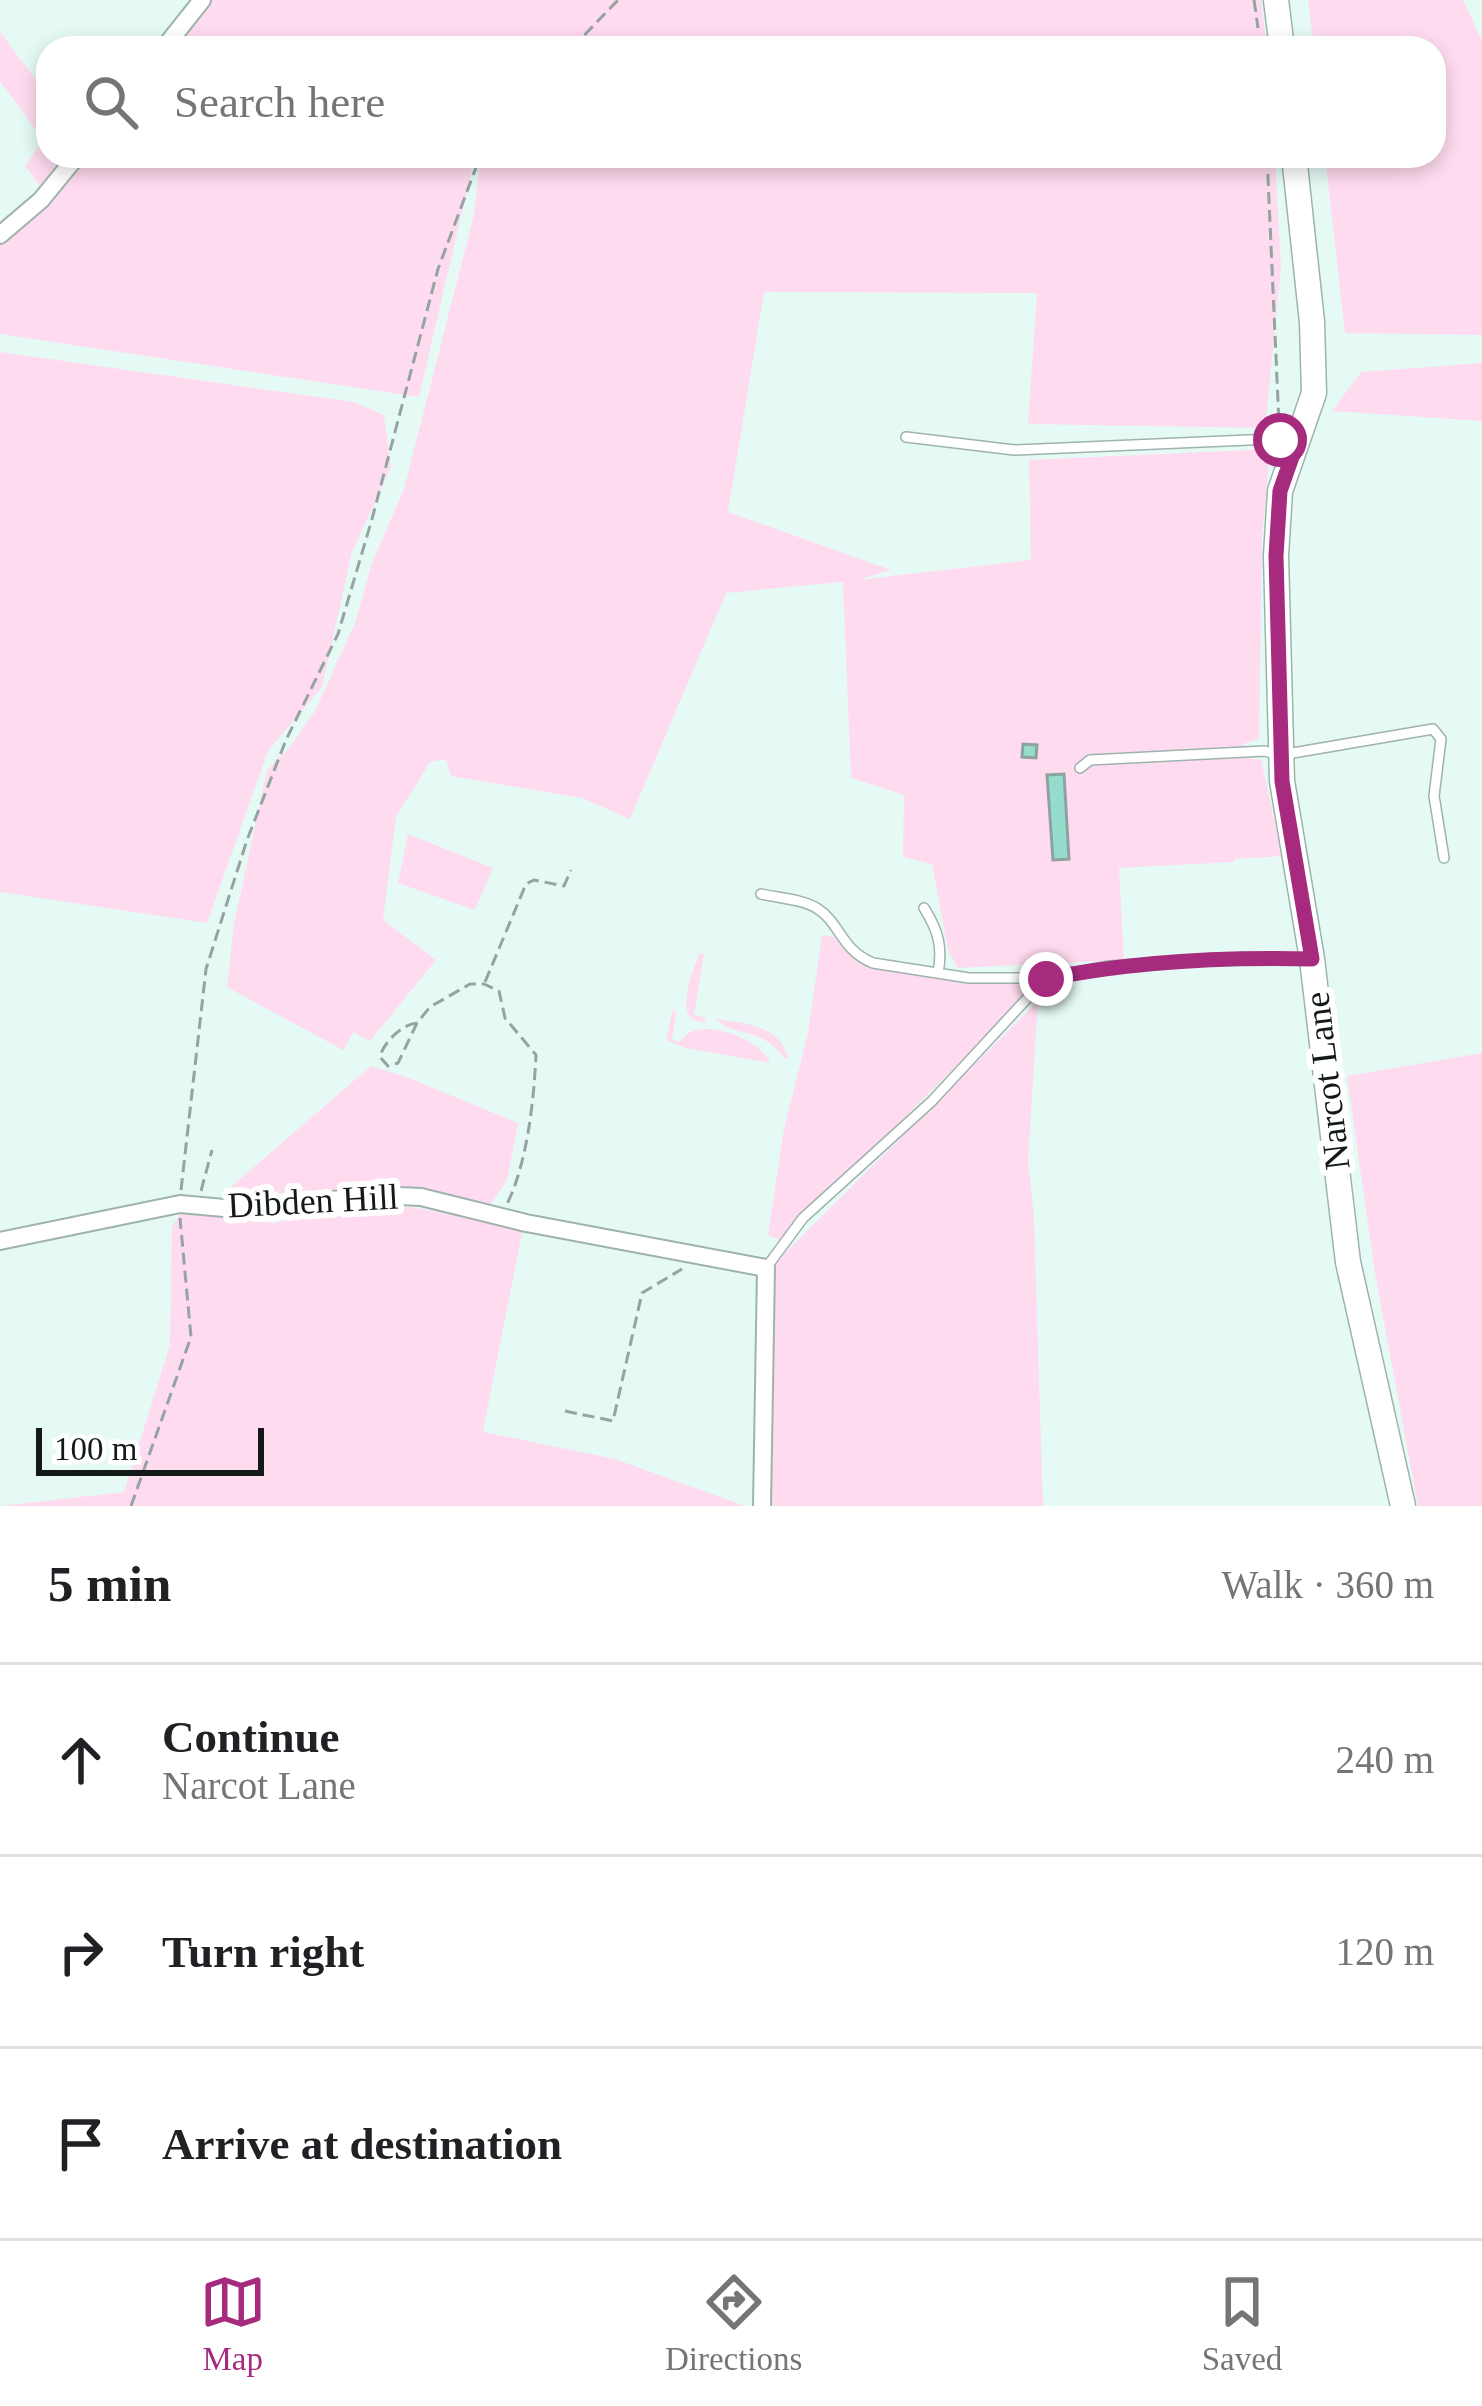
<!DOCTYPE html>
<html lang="en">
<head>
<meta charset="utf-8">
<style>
  body { margin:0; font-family:Georgia,serif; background:#f6f6f6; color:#202124 }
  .scale { position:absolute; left:36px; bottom:30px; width:228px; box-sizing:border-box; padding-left:12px; border:6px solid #121918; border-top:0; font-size:33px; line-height:42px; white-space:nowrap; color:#121918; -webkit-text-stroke:9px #fff; paint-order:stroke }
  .stop { position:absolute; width:36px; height:36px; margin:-27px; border:9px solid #a62b7f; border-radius:50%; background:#fff }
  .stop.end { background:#a62b7f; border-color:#fff; box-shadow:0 3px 12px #0008 }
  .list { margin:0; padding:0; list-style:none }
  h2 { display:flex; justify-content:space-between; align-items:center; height:156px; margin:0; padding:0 48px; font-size:51px }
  h2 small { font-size:39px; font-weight:400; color:#757577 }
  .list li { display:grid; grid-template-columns:78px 1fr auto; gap:36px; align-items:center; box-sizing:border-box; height:192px; padding:0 48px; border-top:3px solid #e0e0e0 }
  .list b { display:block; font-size:45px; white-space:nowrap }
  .list p { margin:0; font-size:39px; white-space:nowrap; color:#757577 }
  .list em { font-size:39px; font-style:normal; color:#757577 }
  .icon { flex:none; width:66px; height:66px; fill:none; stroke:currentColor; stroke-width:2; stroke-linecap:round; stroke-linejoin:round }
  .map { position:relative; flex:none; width:1482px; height:1506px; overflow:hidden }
  .search { position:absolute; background:#fff; box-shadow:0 6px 18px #0003; left:36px; right:36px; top:36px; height:132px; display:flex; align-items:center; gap:30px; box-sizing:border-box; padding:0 42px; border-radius:36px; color:#757577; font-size:45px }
  .sheet { height:732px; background:#fff }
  nav { display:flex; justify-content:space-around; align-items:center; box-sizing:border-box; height:168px; border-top:3px solid #e0e0e0; background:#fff; font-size:33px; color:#757577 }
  nav a { display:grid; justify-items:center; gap:6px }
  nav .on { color:#a62b7f }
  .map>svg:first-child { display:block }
</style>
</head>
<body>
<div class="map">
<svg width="1482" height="1506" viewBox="0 0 1482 1506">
  <rect width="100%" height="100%" fill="#e5faf5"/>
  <path fill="#ffdbef" d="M 202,0 L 1261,0 L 1267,48 L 164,48 Z
    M 1308,0 L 1463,0 L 1482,41 L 1482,335 L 1345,333 L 1325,156 L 1434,156 L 1434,48 L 1314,48 Z
    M 0,32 L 48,96 L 48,156 L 64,156 L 42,189 L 25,166 L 43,140 L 0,81 Z
    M 77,156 L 475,156 L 419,397 L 0,334 L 0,240 Z
    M 481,156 L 1275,156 L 1281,269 L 1265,428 L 1028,424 L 1037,293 L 764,292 L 728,512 L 891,570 L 857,580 L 1031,560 L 1029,460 L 1270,449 L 1262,537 L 1259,739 L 1243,744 L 1241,757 L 1261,760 L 1282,856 L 1235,859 L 1234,862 L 1119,868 L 1124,960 L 958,968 L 948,950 L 932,864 L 903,857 L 904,795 L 851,778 L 843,582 L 726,593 L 630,819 L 582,798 L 451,776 L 446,759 L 430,762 L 396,817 L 383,920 L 436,960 L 370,1041 L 354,1032 L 343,1050 L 227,987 L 234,924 L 267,770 L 289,748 L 315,711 L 355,623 L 372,563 L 404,489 L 474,215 Z
    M 0,352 L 354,402 L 384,415 L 391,467 L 352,552 L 322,687 L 268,751 L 207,923 L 0,892 Z
    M 1482,363 L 1482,421 L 1332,411 L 1361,372 Z
    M 408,834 L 493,868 L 475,910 L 398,883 Z
    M 822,935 L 834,937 L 847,953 L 863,963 L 1035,981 L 1035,987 L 781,1241 L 768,1235 L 784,1129 L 808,1033 Z
    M 700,953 L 704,954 L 694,1015 L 705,1017 L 705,1022 C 697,1021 692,1021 688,1013 C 682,1000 694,965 700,953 Z
    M 1038,1001 L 1028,1161 L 1034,1218 L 1043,1506 L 771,1506 L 771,1267 Z
    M 673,1009 L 676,1013 L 672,1039 L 679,1042 C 686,1036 688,1032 697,1030 C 719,1025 762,1042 770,1063 L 685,1048 L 666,1040 Z
    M 716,1019 C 745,1024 779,1024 788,1058 L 785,1059 C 759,1024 736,1039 716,1019 Z
    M 1482,1053 L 1482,1506 L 1418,1506 L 1375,1273 L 1347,1076 Z
    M 371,1066 L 409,1078 L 518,1123 L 507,1180 L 490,1205 L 412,1192 L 258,1202 L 224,1193 Z
    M 351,1204 L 411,1207 L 523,1227 L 483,1432 L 615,1459 L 745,1506 L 0,1506 L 124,1492 L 170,1345 L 172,1227 L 181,1213 L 275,1223 Z"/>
  <path fill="#96dccd" stroke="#8ea39e" stroke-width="3" d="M 1023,744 L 1037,745 L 1036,758 L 1022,757 Z
    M 1064,774 L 1069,859 L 1053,860 L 1047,775 Z"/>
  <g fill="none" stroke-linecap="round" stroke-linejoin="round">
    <defs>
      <path id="lane" d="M 906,437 L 1014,450 L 1294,438
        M 1080,768 L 1090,760 L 1264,751 L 1281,755 L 1433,729 L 1441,739 L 1434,796 L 1444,858
        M 761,894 C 778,898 803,899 818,909 C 840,923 841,950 873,963 L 969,978 L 1046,978
        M 924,908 C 938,930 943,947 938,973
        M 766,1268 L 803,1218 L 932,1101 L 1046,978 L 1109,966 L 1232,958 L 1312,959"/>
      <path id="street" d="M 164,48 L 202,0
        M 0,235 L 41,200 L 77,156
        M 0,1241 L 180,1204 L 246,1210 L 377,1195 L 421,1197 L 526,1223 L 766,1268 L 762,1506"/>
      <path id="secondary" d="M 1276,0 L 1282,48
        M 1294,156 L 1312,322 L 1314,393 L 1280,491 L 1276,556 L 1282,781 L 1312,959 L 1348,1262 L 1403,1506"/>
    </defs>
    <use href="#lane" stroke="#9eb3ae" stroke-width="12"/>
    <use href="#street" stroke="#9eb3ae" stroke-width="20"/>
    <use href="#secondary" stroke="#9eb3ae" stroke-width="27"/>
    <path stroke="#95a4a1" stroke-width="3" stroke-dasharray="12 6" stroke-linecap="butt" d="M 1254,0 L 1258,28
      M 572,48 L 618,0
      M 1267,156 L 1279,424
      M 485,982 L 526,884 L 534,880 L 564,886 L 571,870
      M 417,1023 C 402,1024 383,1043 380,1057 L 388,1066 L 398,1063 L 417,1023 L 430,1007 L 470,984 L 484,984 L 499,991 L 505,1018 L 536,1055 C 534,1100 527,1164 507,1204
      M 181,1190 L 206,969 L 247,840 L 286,740 L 338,634 L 372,519 L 438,269 L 478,162 L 483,156
      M 201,1191 L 212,1150
      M 565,1411 L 613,1421 L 642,1293 L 682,1269
      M 131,1506 L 191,1337 L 180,1218"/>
    <use href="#lane" stroke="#fff" stroke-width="9"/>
    <use href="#street" stroke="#fff" stroke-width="16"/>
    <use href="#secondary" stroke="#fff" stroke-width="24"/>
  </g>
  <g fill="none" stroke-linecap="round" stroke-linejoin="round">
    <path stroke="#a62b7f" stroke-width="15" d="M 1046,979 C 1134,961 1222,957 1312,959 L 1282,781 L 1276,556 L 1280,491 L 1299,437 L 1280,440"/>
  </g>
  <g text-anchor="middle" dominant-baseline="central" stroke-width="12" stroke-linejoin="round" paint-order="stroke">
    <g font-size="36" fill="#121918" stroke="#fff">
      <text transform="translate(1327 1081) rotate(-97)">Narcot Lane</text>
      <text transform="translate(313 1201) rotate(-3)">Dibden Hill</text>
    </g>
  </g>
</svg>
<div class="scale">100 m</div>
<div class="stop" style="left:1280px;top:440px"></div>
<div class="stop end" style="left:1046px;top:979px"></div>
<div class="search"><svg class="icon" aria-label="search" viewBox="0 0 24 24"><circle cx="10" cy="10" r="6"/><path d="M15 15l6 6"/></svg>Search here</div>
</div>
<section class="sheet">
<h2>5 min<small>Walk · 360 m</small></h2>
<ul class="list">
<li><svg class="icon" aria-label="ahead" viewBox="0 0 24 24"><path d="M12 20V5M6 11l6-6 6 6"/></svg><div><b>Continue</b><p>Narcot Lane</p></div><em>240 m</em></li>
<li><svg class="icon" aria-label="right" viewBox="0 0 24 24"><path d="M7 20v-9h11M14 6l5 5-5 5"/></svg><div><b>Turn right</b></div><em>120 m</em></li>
<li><svg class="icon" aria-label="arrive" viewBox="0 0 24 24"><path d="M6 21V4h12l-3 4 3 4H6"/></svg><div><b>Arrive at destination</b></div></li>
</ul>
</section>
<nav>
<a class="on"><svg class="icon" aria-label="map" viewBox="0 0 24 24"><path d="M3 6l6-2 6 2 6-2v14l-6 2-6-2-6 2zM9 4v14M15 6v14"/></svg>Map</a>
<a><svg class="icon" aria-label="directions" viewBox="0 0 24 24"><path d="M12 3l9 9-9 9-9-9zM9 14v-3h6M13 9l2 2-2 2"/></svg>Directions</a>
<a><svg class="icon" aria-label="saved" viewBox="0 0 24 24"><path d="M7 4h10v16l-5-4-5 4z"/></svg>Saved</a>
</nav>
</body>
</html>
